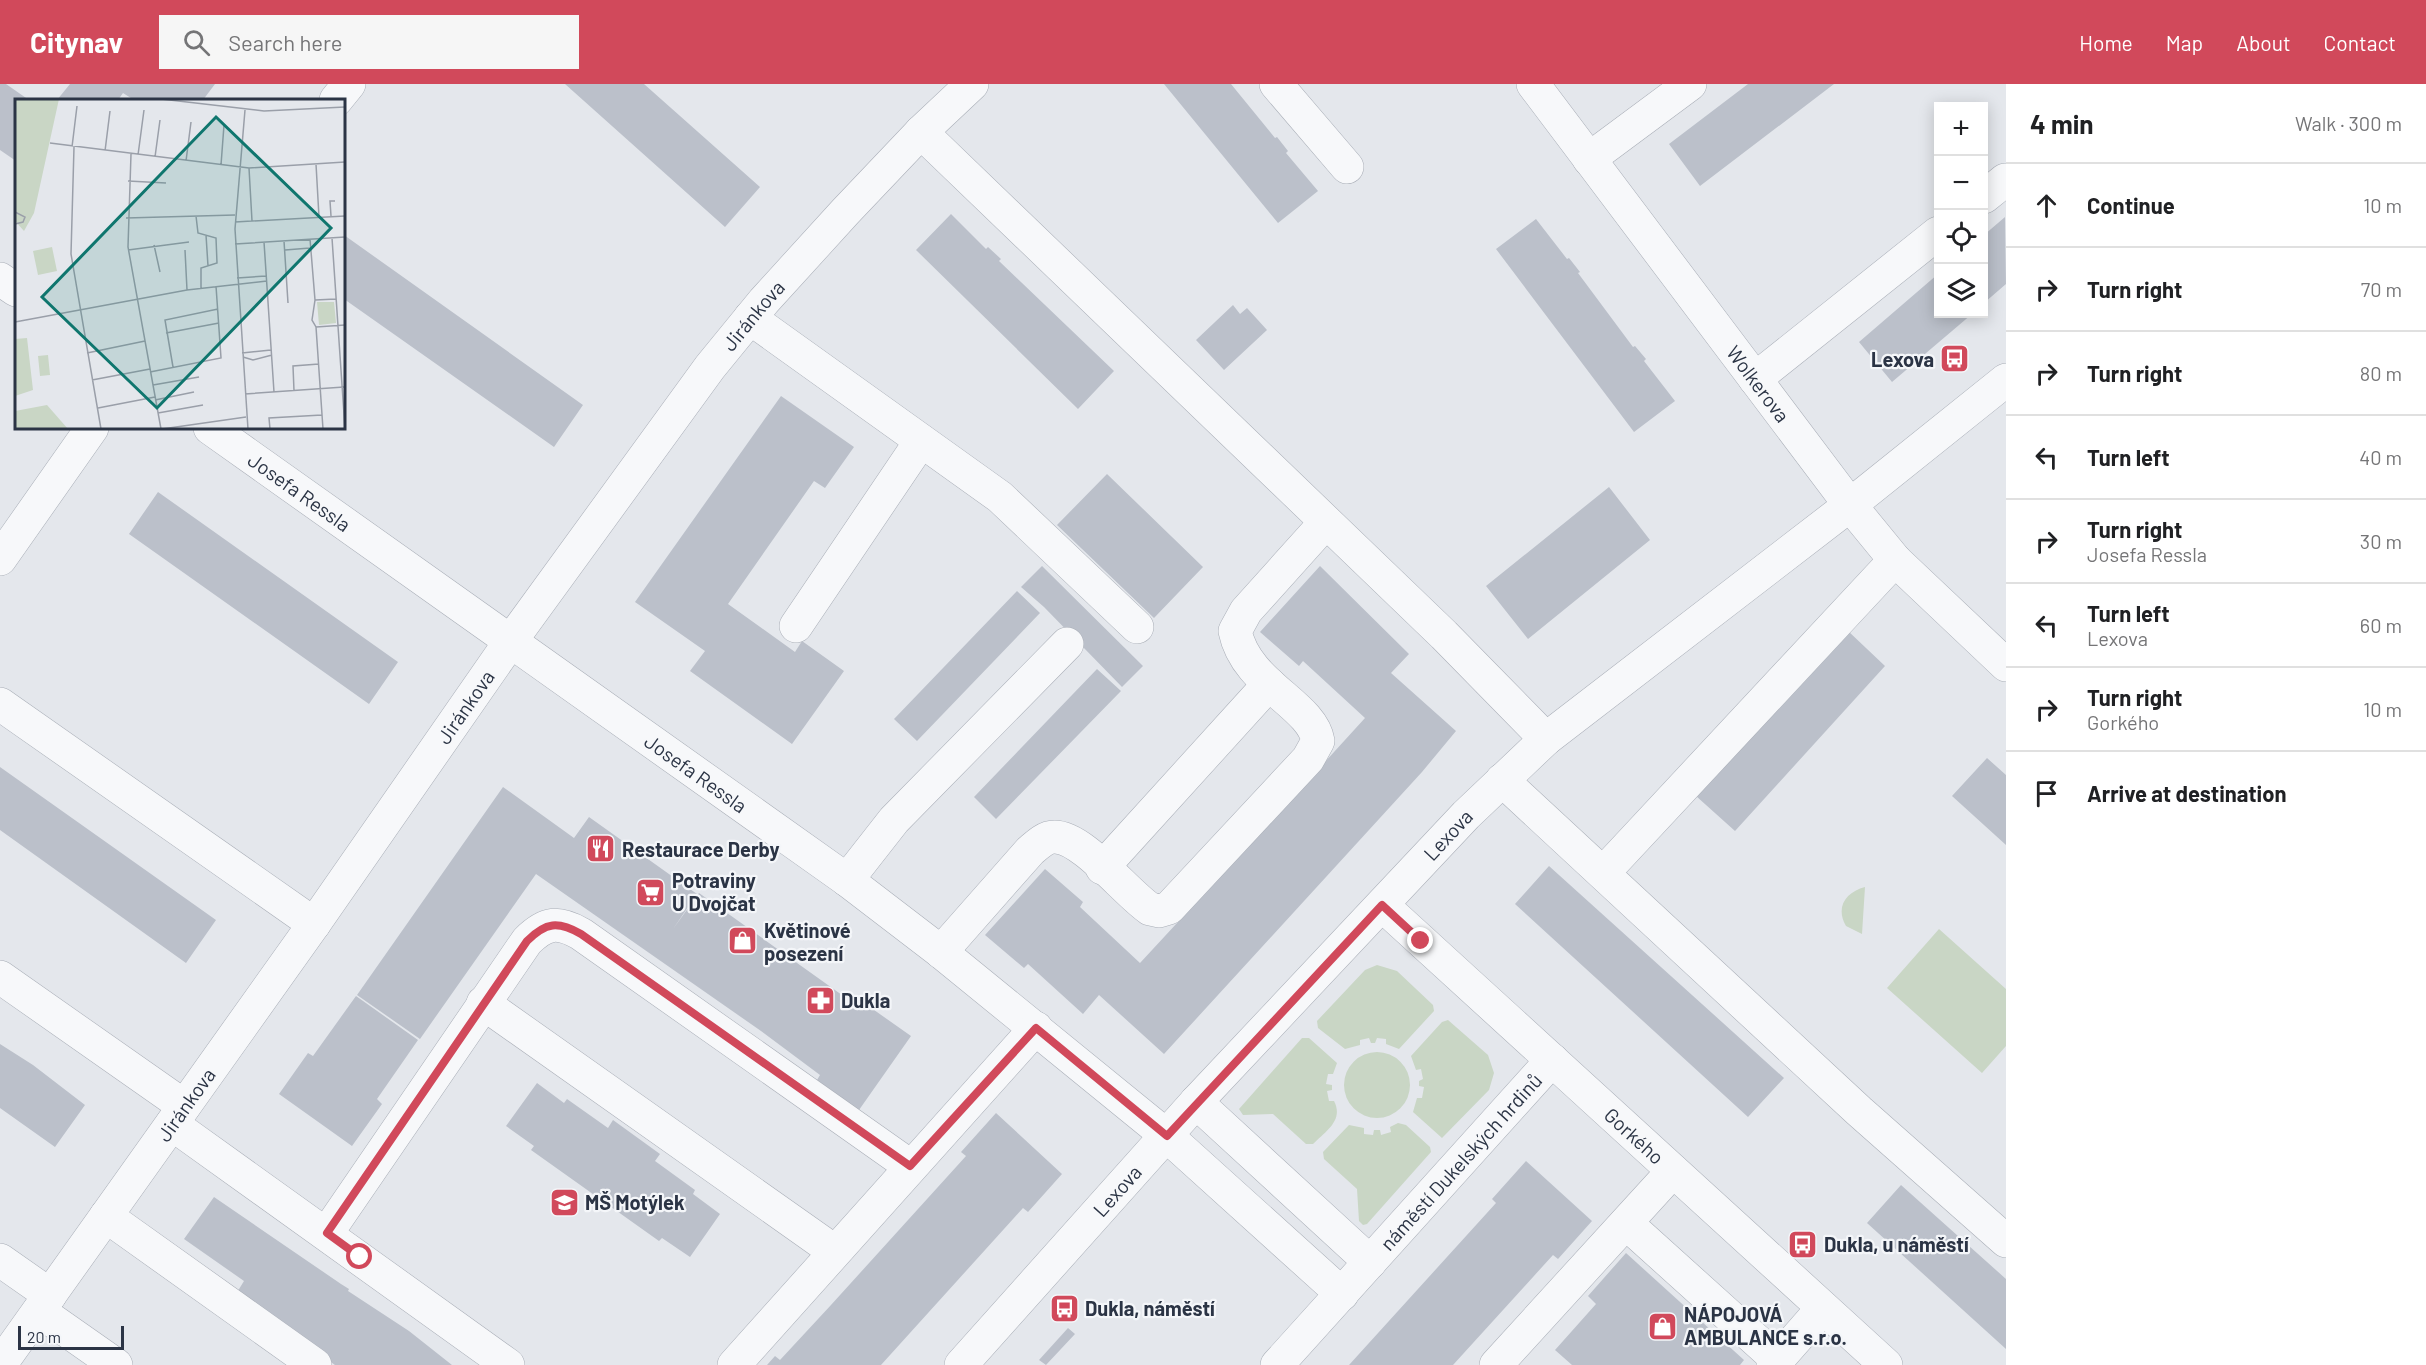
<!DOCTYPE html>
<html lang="en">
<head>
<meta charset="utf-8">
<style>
  body { margin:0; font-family:Barlow,sans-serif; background:#f6f6f6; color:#202124 }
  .controls { position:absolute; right:18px; top:18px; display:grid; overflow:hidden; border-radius:0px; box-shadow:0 3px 15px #0003 }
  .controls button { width:54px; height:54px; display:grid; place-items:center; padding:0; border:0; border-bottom:2px solid #e0e0e0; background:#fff; color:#202124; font:30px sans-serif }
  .scale { position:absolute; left:18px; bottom:15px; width:106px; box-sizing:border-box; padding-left:6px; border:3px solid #2b3445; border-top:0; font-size:16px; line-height:21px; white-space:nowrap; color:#2b3445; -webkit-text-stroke:4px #f4f6f9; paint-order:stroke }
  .stop { position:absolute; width:18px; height:18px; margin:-14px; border:4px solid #d1495b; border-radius:50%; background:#fff }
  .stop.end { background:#d1495b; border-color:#fff; box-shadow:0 2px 6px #0008 }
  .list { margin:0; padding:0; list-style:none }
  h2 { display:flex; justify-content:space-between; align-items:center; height:78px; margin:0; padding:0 24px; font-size:26px }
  h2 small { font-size:20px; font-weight:400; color:#757577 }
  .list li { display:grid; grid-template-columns:39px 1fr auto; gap:18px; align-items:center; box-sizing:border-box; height:84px; padding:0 24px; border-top:2px solid #e0e0e0 }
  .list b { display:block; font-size:22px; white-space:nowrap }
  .list p { margin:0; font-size:20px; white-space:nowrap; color:#757577 }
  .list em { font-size:20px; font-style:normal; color:#757577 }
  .icon { flex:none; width:33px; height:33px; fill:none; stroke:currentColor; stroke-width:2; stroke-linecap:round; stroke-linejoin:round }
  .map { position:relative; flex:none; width:2006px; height:1281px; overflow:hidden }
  header { display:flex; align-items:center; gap:36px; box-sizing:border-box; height:84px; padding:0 30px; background:#d1495b; color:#fff }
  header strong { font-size:28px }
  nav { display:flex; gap:33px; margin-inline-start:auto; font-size:21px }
  .search { width:420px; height:54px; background:#f6f6f6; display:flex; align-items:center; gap:15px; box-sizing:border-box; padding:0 21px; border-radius:0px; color:#757577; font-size:22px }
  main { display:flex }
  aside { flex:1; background:#fff }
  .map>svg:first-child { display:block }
</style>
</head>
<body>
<header>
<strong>Citynav</strong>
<div class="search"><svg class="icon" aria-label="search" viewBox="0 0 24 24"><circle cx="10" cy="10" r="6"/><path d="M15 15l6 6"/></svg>Search here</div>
<nav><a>Home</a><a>Map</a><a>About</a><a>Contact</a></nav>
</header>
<main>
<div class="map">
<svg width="2006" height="1281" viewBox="0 0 2006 1281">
  <rect width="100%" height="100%" fill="#e4e7ec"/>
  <path fill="#c9d6c5" d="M 1865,803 L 1862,850 L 1846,842 C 1835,823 1846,808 1865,803 Z
    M 1939,845 L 2006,905 L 2006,962 L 1982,989 L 1887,904 Z
    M 1377,881 L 1397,887 L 1433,921 L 1434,927 L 1399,965 L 1386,960 L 1386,955 L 1377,954 L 1375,959 L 1371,959 L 1369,954 L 1360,956 L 1360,961 L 1345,965 L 1318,944 L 1317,937 L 1365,886 Z
    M 1448,936 L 1488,971 L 1494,989 L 1489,1006 L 1442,1054 L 1413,1028 L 1417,1014 L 1422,1014 L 1424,1003 L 1419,1002 L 1419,997 L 1423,995 L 1421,985 L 1416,986 L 1411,972 L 1442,938 Z
    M 1302,954 L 1309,954 L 1337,979 L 1333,990 L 1328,990 L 1326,1000 L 1332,1001 L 1332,1006 L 1327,1007 L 1329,1017 L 1334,1017 C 1344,1036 1326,1047 1313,1060 L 1306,1060 L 1273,1030 L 1243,1031 L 1239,1025 Z
    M1344 1001a33 33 0 1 1 66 0a33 33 0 1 1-66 0Z
    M 1398,1039 L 1406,1041 L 1430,1063 L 1431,1068 L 1367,1140 L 1363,1141 L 1359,1137 L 1357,1105 L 1324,1075 L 1323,1068 L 1349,1041 L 1364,1044 L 1364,1050 L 1373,1051 L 1374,1046 L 1380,1046 L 1381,1051 L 1391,1048 L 1390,1043 Z"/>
  <path fill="#bbc0ca" d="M 0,0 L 6,0 L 29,16 L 16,16 L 16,77 L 0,66 Z
    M 70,0 L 215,0 L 203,16 L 134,16 L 123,9 L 118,16 L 57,16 Z
    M 565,0 L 644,0 L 760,103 L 725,143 Z
    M 1164,0 L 1231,0 L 1275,54 L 1277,53 L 1288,67 L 1286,69 L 1318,107 L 1278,139 Z
    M 1748,0 L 1834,0 L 1700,102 L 1669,60 Z
    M 951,130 L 986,165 L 988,163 L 1001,175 L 999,177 L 1114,287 L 1078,325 L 916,166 Z
    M 2005,133 L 2006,200 L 1984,219 L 1984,151 Z
    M 1536,135 L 1567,175 L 1569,174 L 1580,188 L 1578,189 L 1633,263 L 1635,262 L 1646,275 L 1644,277 L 1675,317 L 1634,348 L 1496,165 Z
    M 344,151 L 583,321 L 554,363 L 344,215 Z
    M 1938,190 L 1938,230 L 1972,230 L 1892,298 L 1859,258 Z
    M 1233,221 L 1240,230 L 1247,224 L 1267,246 L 1224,286 L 1196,256 Z
    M 781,312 L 854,363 L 825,404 L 814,397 L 728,520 L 795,568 L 802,557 L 844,587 L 792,660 L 690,587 L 705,567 L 635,518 Z
    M 1107,390 L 1203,483 L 1154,534 L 1057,441 Z
    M 1609,403 L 1650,456 L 1528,555 L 1486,502 Z
    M 158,408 L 398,578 L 369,620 L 129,450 Z
    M 1042,482 L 1143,582 L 1122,603 L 1044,523 L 1021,503 Z
    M 1320,482 L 1409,570 L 1391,589 L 1456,647 L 1422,688 L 1164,970 L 1099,911 L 1083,930 L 1028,880 L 1024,884 L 985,851 L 1045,785 L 1083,818 L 1080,823 L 1140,879 L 1252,758 L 1365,634 L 1303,577 L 1299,582 L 1260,548 Z
    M 1017,507 L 1040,529 L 917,657 L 894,635 Z
    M 1847,546 L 1885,582 L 1735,747 L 1696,712 Z
    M 1097,585 L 1121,607 L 996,735 L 974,713 Z
    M 1987,674 L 2006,691 L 2006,761 L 1952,712 Z
    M 0,683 L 216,836 L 186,879 L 0,746 Z
    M 503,703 L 574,754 L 589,733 L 697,810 L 673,845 L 699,809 L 863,926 L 867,921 L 911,952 L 859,1026 L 817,996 L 820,991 L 761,947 L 536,790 L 420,955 L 357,911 Z
    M 1549,782 L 1784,994 L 1748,1033 L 1515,820 Z
    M 356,912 L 418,956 L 377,1015 L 382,1020 L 352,1062 L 279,1010 L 308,969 L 313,972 Z
    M 0,960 L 33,981 L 85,1021 L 55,1063 L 0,1024 Z
    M 537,999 L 564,1019 L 567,1015 L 608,1044 L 613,1036 L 660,1070 L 655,1077 L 695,1106 L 693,1110 L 720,1130 L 690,1173 L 662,1154 L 659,1157 L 531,1066 L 534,1062 L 506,1042 Z
    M 996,1029 L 1062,1090 L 1028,1128 L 1023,1124 L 881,1281 L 767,1281 L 775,1272 L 780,1276 L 831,1221 L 966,1072 L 961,1068 Z
    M 1526,1077 L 1592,1137 L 1558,1175 L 1553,1171 L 1453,1281 L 1349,1281 L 1496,1119 L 1492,1115 Z
    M 1901,1101 L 2006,1195 L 2006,1265 L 1867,1139 Z
    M 214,1113 L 341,1200 L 349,1205 L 348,1207 L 409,1247 L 452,1281 L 335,1281 L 236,1210 L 244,1197 L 184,1155 Z
    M 1626,1169 L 1744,1276 L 1740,1281 L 1572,1281 L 1555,1266 L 1596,1220 L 1588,1212 Z
    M 1068,1244 L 1075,1250 L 1046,1281 L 1039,1276 Z"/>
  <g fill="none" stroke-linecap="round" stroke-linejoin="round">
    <defs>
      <g id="minor">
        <path d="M 1276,0 L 1347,83"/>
        <path id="s1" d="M 1533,0 L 1850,421 L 1895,476 L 2006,581"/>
        <path d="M 336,16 L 349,0"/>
        <path d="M 921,48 L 1444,551 L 1546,655"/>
        <path d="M 1589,75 L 1690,0"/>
        <path d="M 1984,113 L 2005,96"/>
        <path d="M 0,195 L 16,206"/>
        <path d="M 750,234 L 1000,413 L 1137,543"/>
        <path d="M 1755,295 L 1938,149"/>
        <path id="s2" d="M 210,344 L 847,796 L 941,868 L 1167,1052 L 1342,1210"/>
        <path d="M 0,475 L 92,344"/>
        <path d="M 796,542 L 921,357"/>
        <path d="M 0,620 L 314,840"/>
        <path d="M 1502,696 L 1859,1027 L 2006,1157"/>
        <path d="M 1102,784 L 1269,600"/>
        <path d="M 1604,788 L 1895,476"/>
        <path d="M 847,796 L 894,736 L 1067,560"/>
        <path id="s3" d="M 1382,821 L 1886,1281"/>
        <path d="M 941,868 L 1030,767 C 1037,761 1045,753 1054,753 C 1082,752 1126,809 1150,825 L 1159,827 L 1169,824 L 1308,675 L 1318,657 C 1312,620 1246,601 1235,547 L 1246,527 L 1326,438"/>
        <path d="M 0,893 L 184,1022"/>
        <path d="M 483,919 L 834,1167"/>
        <path d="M 1196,1018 L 1370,1178"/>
        <path d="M 172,1040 L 508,1281"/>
        <path d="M 106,1132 L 315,1281"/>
        <path d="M 1626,1139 L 1778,1276"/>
        <path d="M 327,1149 L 527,857 C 546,838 558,837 581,850 L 910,1082"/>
        <path d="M 0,1176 L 50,1211"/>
        <path d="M 39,1227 L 116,1281"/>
        <path id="s4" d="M 0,1281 L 314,840 L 510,558 L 710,283 L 764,217 L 845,128 L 921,48 L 972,0"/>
        <path d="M 734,1281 L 1036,944"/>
        <path id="s5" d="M 961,1281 L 1196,1018 L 1466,731 L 1546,655 L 1850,421 L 2006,296"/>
        <path id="s6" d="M 1277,1281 L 1552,976"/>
        <path d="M 1496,1281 L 1673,1087"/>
        <path d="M 1773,1281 L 1823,1224"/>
      </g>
    </defs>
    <use href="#minor" stroke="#a9aeb7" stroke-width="34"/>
    <use href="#minor" stroke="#f7f8fa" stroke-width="33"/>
  </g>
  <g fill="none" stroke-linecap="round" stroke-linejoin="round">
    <path stroke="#d1495b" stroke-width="8" d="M 360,1173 L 327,1149 L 527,857 C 546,838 558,837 581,850 L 910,1082 L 1036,944 L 1167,1052 L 1382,821 L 1421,857"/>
  </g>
  <defs>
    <symbol id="bus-square" viewBox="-11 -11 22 22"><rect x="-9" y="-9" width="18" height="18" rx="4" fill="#d1495b" stroke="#f4f6f9"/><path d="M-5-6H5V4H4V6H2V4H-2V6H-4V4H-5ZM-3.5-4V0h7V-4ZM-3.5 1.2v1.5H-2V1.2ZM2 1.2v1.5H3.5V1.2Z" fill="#fff"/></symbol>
    <symbol id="restaurant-square" viewBox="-11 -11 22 22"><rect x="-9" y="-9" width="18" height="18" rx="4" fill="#d1495b" stroke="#f4f6f9"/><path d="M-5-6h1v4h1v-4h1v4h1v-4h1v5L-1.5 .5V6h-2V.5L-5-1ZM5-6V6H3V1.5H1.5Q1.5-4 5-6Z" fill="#fff"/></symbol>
    <symbol id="supermarket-square" viewBox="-11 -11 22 22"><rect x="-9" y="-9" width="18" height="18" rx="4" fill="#d1495b" stroke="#f4f6f9"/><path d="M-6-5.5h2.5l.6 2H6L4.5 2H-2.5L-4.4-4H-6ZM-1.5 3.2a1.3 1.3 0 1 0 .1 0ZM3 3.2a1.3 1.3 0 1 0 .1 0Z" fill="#fff"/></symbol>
    <symbol id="shop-square" viewBox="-11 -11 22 22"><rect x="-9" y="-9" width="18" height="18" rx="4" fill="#d1495b" stroke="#f4f6f9"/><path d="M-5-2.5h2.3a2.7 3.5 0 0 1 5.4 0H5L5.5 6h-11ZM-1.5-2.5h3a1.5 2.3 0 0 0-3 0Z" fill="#fff"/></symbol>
    <symbol id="pharmacy-square" viewBox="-11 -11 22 22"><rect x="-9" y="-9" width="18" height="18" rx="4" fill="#d1495b" stroke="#f4f6f9"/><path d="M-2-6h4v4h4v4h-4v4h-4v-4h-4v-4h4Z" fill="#fff"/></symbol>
    <symbol id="school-square" viewBox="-11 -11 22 22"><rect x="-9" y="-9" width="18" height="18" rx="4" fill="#d1495b" stroke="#f4f6f9"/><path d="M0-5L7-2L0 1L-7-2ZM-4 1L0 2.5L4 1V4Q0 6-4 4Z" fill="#fff"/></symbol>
  </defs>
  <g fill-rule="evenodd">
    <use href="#bus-square" x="1938" y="258" width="33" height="33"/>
    <use href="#restaurant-square" x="584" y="748" width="33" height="33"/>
    <use href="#supermarket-square" x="634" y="792" width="33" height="33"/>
    <use href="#shop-square" x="726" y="840" width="33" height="33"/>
    <use href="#pharmacy-square" x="804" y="900" width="33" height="33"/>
    <use href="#school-square" x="548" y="1102" width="33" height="33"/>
    <use href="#bus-square" x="1786" y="1144" width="33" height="33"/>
    <use href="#bus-square" x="1048" y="1208" width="33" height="33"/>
    <use href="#shop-square" x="1646" y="1226" width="33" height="33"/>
  </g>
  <g text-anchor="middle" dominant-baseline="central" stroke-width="4.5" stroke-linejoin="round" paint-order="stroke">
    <g font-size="20" fill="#2b3445" stroke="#f4f6f9">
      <text stroke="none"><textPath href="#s4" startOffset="1292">Jiránkova</textPath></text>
      <text stroke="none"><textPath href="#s1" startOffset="375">Wolkerova</textPath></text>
      <text stroke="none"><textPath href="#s2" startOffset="110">Josefa Ressla</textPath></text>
      <text stroke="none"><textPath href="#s4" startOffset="806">Jiránkova</textPath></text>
      <text stroke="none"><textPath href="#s2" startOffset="596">Josefa Ressla</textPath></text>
      <text stroke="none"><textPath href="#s5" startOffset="720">Lexova</textPath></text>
      <text stroke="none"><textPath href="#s4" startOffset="320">Jiránkova</textPath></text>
      <text stroke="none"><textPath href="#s3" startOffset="342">Gorkého</textPath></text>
      <text stroke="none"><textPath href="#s6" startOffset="274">náměstí Dukelských hrdinů</textPath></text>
      <text stroke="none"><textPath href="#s5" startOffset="234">Lexova</textPath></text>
    </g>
    <g font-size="20" font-weight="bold" fill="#2b3445" stroke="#f4f6f9" text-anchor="start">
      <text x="1934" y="275" text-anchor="end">Lexova</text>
      <text x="622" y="765">Restaurace Derby</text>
      <text x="672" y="796">Potraviny<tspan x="672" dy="23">U Dvojčat</tspan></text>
      <text x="764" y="846">Květinové<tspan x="764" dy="23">posezení</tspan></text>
      <text x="841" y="916">Dukla</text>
      <text x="585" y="1118">MŠ Motýlek</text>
      <text x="1824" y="1160">Dukla, u náměstí</text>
      <text x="1085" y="1224">Dukla, náměstí</text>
      <text x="1684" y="1230">NÁPOJOVÁ<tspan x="1684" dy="23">AMBULANCE s.r.o.</tspan></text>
    </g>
  </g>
  <g transform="translate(15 15)">
    <rect width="330" height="330" fill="#e4e7ec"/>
    <path d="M 0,0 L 44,0 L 19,114 L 9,132 L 0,122 ZM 37,148 L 42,172 L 23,176 L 18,152 ZM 302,203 L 319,203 L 321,224 L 304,226 ZM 12,239 L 18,291 L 0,297 L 0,240 ZM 33,256 L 35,276 L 25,277 L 23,257 ZM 32,306 L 53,330 L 0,330 L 0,312 Z" fill="#c9d6c5"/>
    <path fill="none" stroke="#9a9fa9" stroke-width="1.5" d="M 146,0 L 249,12 L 330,8M 230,11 L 220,130 L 233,330M 35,44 L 234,69 L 330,63M 57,48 L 62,7M 59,48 L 56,155 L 86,330M 90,52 L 95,12M 116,55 L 113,148 L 146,330M 123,56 L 129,11M 140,58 L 145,21M 171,62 L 176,23M 301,65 L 304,118M 206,66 L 209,26M 234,69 L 237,122M 113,82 L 151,84M 0,113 L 10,118 L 8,123 L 0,125M 181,117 L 183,134 L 201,139 L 202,164 L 186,169 L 186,189M 316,117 L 315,102 L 320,102M 111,119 L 220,116M 220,123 L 330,117M 191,136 L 193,167M 317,139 L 330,330M 295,140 L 300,201 L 297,221 L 301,228 L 308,330M 269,142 L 273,204M 249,143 L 259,293M 220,145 L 330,138M 139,146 L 145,173M 113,151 L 174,143M 170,151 L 172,191M 270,151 L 295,149M 222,179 L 251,177M 300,201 L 321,200M 0,223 L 172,191 L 252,182M 301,228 L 330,226M 151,234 L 204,224M 72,254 L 130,242M 227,254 L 256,251M 228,258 L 238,261 L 257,256M 158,268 L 150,221 L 203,210M 135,273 L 206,259 L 201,187M 77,281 L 135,270M 138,286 L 184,278M 279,292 L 278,267 L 304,265M 230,295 L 329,288M 140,301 L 179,293M 83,309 L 140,298M 143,314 L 188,306M 147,330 L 231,318M 255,330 L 254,319 L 307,316"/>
    <path fill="#0f766e" fill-opacity="0.15" stroke="#0f766e" stroke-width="3" d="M 201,18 L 316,129 L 142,309 L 27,198 Z"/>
    <rect width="330" height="330" fill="none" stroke="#2b3445" stroke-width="3"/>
  </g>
</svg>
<div class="controls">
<button>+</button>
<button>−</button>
<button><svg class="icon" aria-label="locate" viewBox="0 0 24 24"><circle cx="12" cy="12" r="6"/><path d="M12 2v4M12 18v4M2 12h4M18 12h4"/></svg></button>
<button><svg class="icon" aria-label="layers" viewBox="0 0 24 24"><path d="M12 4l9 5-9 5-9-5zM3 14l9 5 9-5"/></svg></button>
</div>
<div class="scale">20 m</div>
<div class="stop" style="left:360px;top:1173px"></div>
<div class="stop end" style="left:1421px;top:857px"></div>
</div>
<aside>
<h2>4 min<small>Walk · 300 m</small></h2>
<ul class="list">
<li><svg class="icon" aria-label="ahead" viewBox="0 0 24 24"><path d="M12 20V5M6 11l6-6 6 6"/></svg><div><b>Continue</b></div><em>10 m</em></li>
<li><svg class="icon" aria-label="right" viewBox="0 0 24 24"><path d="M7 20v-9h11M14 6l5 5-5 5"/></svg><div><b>Turn right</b></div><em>70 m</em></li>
<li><svg class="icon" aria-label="right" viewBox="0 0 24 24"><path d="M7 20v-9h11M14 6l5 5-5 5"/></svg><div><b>Turn right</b></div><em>80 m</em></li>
<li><svg class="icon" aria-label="left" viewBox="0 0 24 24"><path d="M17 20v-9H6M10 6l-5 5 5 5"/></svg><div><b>Turn left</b></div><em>40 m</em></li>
<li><svg class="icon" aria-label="right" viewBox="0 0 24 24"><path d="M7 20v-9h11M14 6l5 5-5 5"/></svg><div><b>Turn right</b><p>Josefa Ressla</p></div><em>30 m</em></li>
<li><svg class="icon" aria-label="left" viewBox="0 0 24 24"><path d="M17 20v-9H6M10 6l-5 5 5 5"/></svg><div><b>Turn left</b><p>Lexova</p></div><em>60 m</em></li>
<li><svg class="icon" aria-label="right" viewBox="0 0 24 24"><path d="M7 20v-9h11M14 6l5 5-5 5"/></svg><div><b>Turn right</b><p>Gorkého</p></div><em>10 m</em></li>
<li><svg class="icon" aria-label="arrive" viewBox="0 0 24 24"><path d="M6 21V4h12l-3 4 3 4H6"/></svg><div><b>Arrive at destination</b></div></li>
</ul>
</aside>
</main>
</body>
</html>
